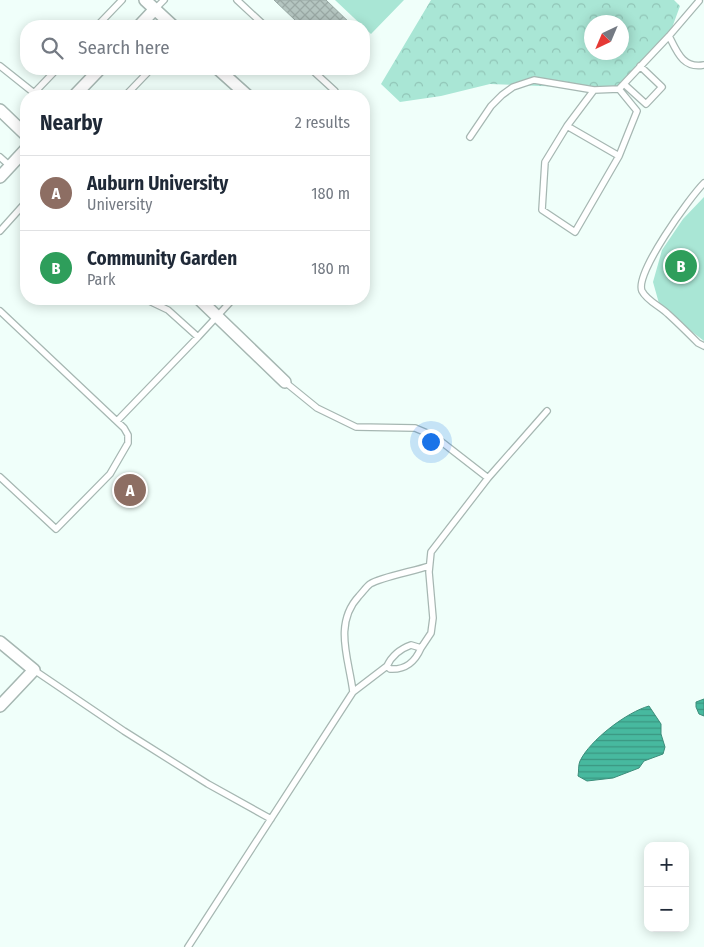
<!DOCTYPE html>
<html lang="en">
<head>
<meta charset="utf-8">
<style>
  body { margin:0; font-family:"Fira Sans Condensed",sans-serif; background:#f2f2f3; color:#1f2937 }
  .controls { position:absolute; right:15px; bottom:15px; display:grid; overflow:hidden; border-radius:10px; box-shadow:0 2px 12px #0003 }
  .controls button { width:45px; height:45px; display:grid; place-items:center; padding:0; border:0; border-bottom:1px solid #e0e1e3; background:#fff; color:#1f2937; font:25px sans-serif }
  .compass { position:absolute; left:584px; top:15px; width:45px; height:45px; border-radius:50%; background:#fff; box-shadow:0 2px 12px #0003; rotate:224deg }
  .you { position:absolute; left:430px; top:441px; width:18px; height:18px; margin:-12px; border:4px solid #fff; border-radius:50%; background:#1a73e8; box-shadow:0 0 0 8px #1a73e833 }
  .badge { display:grid; place-items:center; width:32px; height:32px; border-radius:50%; background:#111827; color:#fff; font-size:16px; font-weight:700 }
  .pin { position:absolute; translate:-50% -50%; border:2px solid #fff; box-shadow:0 1px 5px #0006 }
  .list { margin:0; padding:0; list-style:none }
  h2 { display:flex; justify-content:space-between; align-items:center; height:65px; margin:0; padding:0 20px; font-size:21px }
  h2 small { font-size:16px; font-weight:400; color:#747a83 }
  .list li { display:grid; grid-template-columns:32px 1fr auto; gap:15px; align-items:center; box-sizing:border-box; height:75px; padding:0 20px; border-top:1px solid #e0e1e3 }
  .list b { display:block; font-size:19px; white-space:nowrap }
  .list p { margin:0; font-size:16px; white-space:nowrap; color:#747a83 }
  .list em { font-size:16px; font-style:normal; color:#747a83 }
  .icon { flex:none; width:28px; height:28px; fill:none; stroke:currentColor; stroke-width:2; stroke-linecap:round; stroke-linejoin:round }
  .map { position:relative; flex:none; width:704px; height:947px; overflow:hidden }
  .search { position:absolute; background:#fff; box-shadow:0 2px 12px #0003; left:20px; top:20px; width:350px; height:55px; display:flex; align-items:center; gap:12px; box-sizing:border-box; padding:0 18px; border-radius:20px; color:#747a83; font-size:19px }
  .panel { position:absolute; background:#fff; box-shadow:0 2px 12px #0003; left:20px; top:90px; width:350px; height:215px; border-radius:20px }
  .map>svg:first-child { display:block }
</style>
</head>
<body>
<div class="map">
<svg width="704" height="947" viewBox="0 0 704 947">
  <defs>
    <pattern id="forest-crowns" width="20" height="18" patternUnits="userSpaceOnUse" patternTransform="scale(1.25)"><rect width="20" height="18" fill="#a9e6d5"/><path d="M2 6a3 3 0 1 1 6 0M12 15a3 3 0 1 1 6 0" fill="none" stroke="#91c5b7"/></pattern>
    <pattern id="water-rules" width="6" height="5" patternUnits="userSpaceOnUse" patternTransform="scale(1.25)"><rect width="6" height="5" fill="#47b99f"/><path d="M0 2.5h6" fill="none" stroke="#3b9681"/></pattern>
    <pattern id="building-cross-hatch" width="8" height="8" patternUnits="userSpaceOnUse" patternTransform="scale(1.25)"><rect width="8" height="8" fill="#b4c5c0"/><path d="M0 0l8 8M0 8l8-8" fill="none" stroke="#9aa9a5"/></pattern>
  </defs>
  <rect width="100%" height="100%" fill="#f0fffa"/>
  <path fill="#a9e6d5" d="M 335,0 L 404,0 L 371,34 Z
    M 704,197 L 704,341 L 660,307 L 653,282 L 662,250 L 683,219 Z"/>
  <path fill="url(#forest-crowns)" fill-rule="evenodd" d="M 431,0 L 674,0 L 680,6 L 669,36 L 619,89 L 490,84 L 441,96 L 400,102 L 381,84 ZM 592,22 L 622,22 L 622,52 L 592,52 Z"/>
  <path fill="url(#water-rules)" stroke="#3c8d7a" d="M 704,699 L 704,716 L 699,714 L 696,707 L 696,702 Z
    M 649,706 L 661,724 L 661,734 L 665,747 L 663,754 L 644,761 L 639,768 L 613,778 L 587,781 L 578,776 C 579,771 578,765 580,761 C 590,740 627,712 649,706 Z"/>
  <path fill="url(#building-cross-hatch)" stroke="#97a8a3" d="M 274,0 L 326,0 L 353,26 L 291,26 L 296,21 Z"/>
  <g fill="none" stroke-linecap="round" stroke-linejoin="round">
    <defs>
      <path id="lane" d="M 237,0 L 265,26
        M 155,9 L 164,0
        M 97,26 L 122,0
        M 669,36 C 677,52 683,69 704,65
        M 0,66 L 34,93 L 57,69
        M 311,69 L 335,91 L 336,96
        M 624,84 L 646,104 L 662,87 L 640,66
        M 619,89 L 637,111 L 619,156
        M 125,96 L 151,69
        M 567,126 L 545,162 L 542,210 L 575,232 L 619,156 L 567,126 L 594,90 L 619,89 L 669,36 L 699,1
        M 470,137 L 491,106 L 502,95 L 513,87 L 534,80 L 594,90
        M 0,157 L 10,166
        M 704,183 C 690,197 634,274 642,291 C 647,301 660,306 668,314 C 678,323 688,333 698,343 L 704,346
        M 0,231 L 26,202
        M 145,299 L 168,310 L 198,337 L 233,299
        M 0,311 L 124,428 L 128,435 L 128,443 L 110,474 L 56,529 L 0,477
        M 285,382 L 317,408 L 356,427 L 415,428 L 434,436 L 488,478
        M 117,421 L 198,337
        M 421,648 L 431,633 L 433,618 L 429,572 L 431,552 L 488,478 L 547,411
        M 34,670 L 124,731 L 208,784 L 271,819
        M 353,692 C 349,659 333,624 359,596 C 363,592 366,587 370,584 C 381,577 415,571 429,566
        M 188,947 L 353,692 L 387,666 C 392,655 400,649 411,645 L 421,648 C 415,662 406,670 390,669 L 387,666"/>
      <path id="street" d="M 145,0 L 173,26
        M 139,26 L 155,9
        M 218,69 L 248,96
        M 74,96 L 100,69
        M 0,110 L 26,135
        M 0,177 L 26,149
        M 199,299 L 285,382
        M 0,642 L 34,670 L 0,706"/>
    </defs>
    <use href="#lane" stroke="#a6b7b2" stroke-width="8"/>
    <use href="#street" stroke="#a6b7b2" stroke-width="14"/>
    <use href="#lane" stroke="#fff" stroke-width="5.5"/>
    <use href="#street" stroke="#fff" stroke-width="11"/>
  </g>
</svg>
<div class="controls">
<button>+</button>
<button>−</button>
</div>
<svg class="compass" viewBox="-18 -18 36 36"><path d="M0-13l5 13h-10z" fill="#e53935"/><path d="M0 13l5-13h-10z" fill="#747a83"/></svg>
<div class="you"></div>
<div class="pin badge" style="left:130px;top:490px;background:#8d6e63">A</div>
<div class="pin badge" style="left:681px;top:266px;background:#2e9e5b">B</div>
<div class="search"><svg class="icon" aria-label="search" viewBox="0 0 24 24"><circle cx="10" cy="10" r="6"/><path d="M15 15l6 6"/></svg>Search here</div>
<section class="panel">
<h2>Nearby<small>2 results</small></h2>
<ul class="list">
<li><span class="badge" style="background:#8d6e63">A</span><div><b>Auburn University</b><p>University</p></div><em>180 m</em></li>
<li><span class="badge" style="background:#2e9e5b">B</span><div><b>Community Garden</b><p>Park</p></div><em>180 m</em></li>
</ul>
</section>
</div>
</body>
</html>
